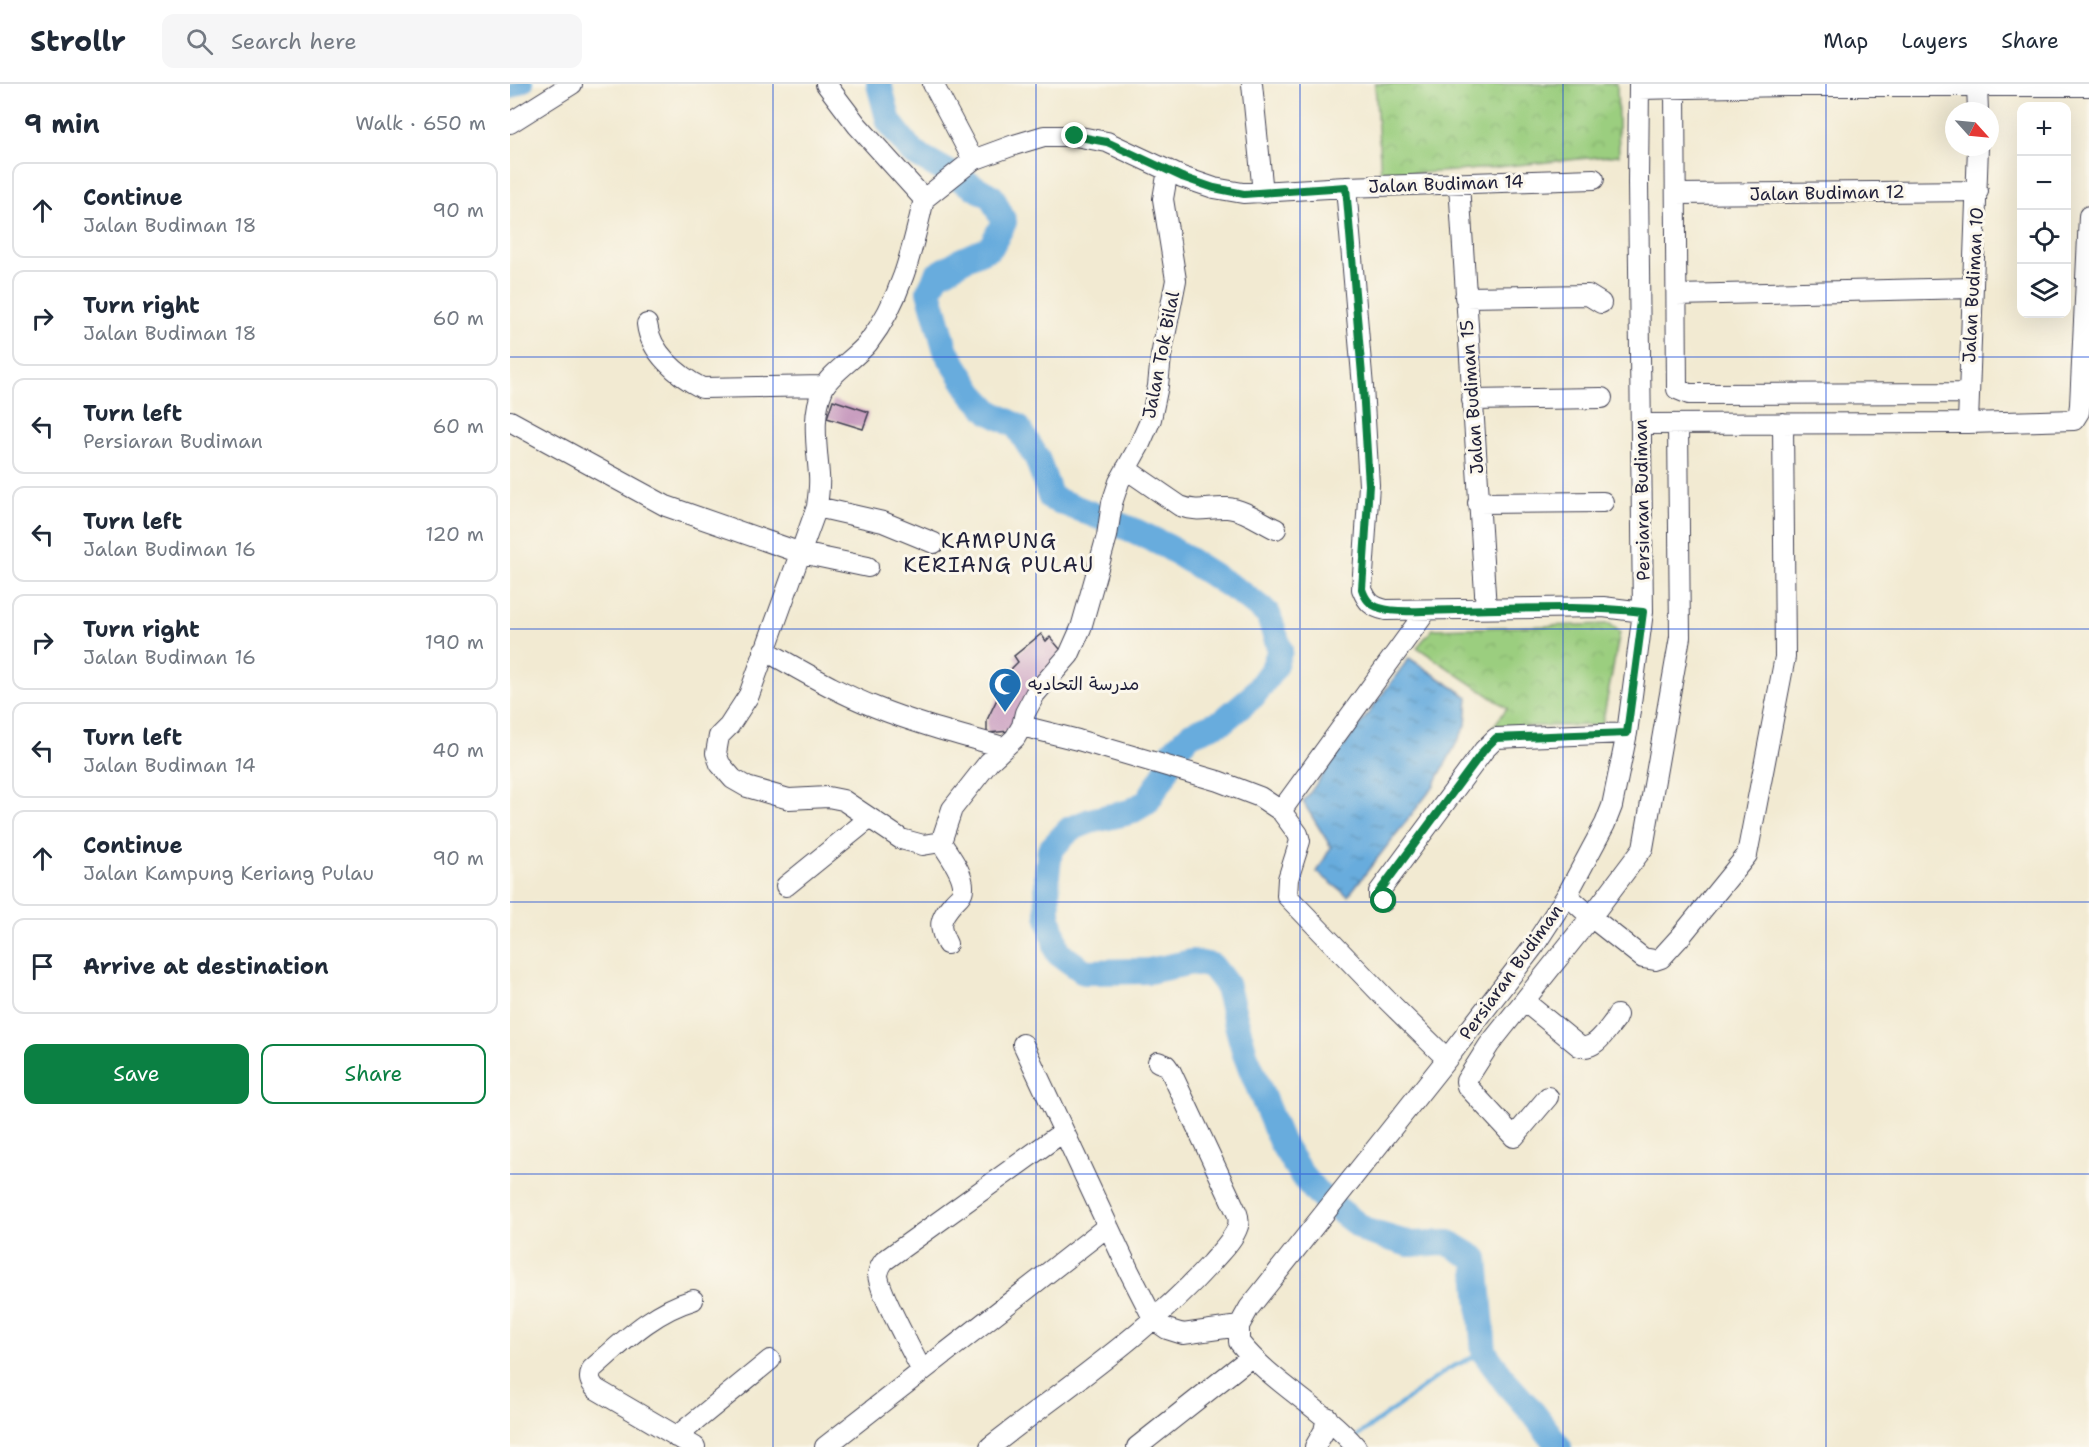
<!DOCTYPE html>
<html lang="en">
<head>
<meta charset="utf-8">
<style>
  body { margin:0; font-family:"Shantell Sans","Playpen Sans Arabic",sans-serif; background:#f6f6f7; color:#1f2937 }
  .controls { position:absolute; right:18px; top:18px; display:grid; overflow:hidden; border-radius:12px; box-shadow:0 6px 24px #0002 }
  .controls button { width:54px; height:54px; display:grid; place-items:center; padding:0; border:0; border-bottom:2px solid #e0e1e3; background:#fff; color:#1f2937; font:30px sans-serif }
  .compass { position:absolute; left:1435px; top:18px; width:54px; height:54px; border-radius:50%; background:#fff; box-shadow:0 6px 24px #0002; rotate:117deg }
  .stop { position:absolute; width:18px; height:18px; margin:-14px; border:4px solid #0b8043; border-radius:50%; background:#fff }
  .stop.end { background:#0b8043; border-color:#fff; box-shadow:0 2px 6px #0008 }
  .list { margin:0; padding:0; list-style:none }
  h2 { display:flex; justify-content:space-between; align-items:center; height:78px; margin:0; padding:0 24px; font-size:26px }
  h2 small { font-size:20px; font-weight:400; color:#747a83 }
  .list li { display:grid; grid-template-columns:39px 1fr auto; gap:18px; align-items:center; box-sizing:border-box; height:96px; margin:0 12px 12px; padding:0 12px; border:2px solid #e0e1e3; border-radius:12px }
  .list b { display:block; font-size:22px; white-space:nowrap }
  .list p { margin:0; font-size:20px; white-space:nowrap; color:#747a83 }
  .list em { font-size:20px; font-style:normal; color:#747a83 }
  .actions { display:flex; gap:12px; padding:18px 24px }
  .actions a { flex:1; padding:14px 0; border:2px solid #0b8043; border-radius:12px; text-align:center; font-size:21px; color:#0b8043 }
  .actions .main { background:#0b8043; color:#fff }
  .icon { flex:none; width:33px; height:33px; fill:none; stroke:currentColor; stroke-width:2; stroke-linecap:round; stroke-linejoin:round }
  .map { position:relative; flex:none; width:1579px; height:1363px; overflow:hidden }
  header { display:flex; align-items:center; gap:36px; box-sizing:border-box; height:84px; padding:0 30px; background:#fff; border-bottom:2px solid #e0e1e3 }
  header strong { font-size:28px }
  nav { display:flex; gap:33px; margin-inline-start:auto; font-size:21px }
  .search { width:420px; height:54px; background:#f6f6f7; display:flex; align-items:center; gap:15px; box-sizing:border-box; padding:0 21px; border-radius:12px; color:#747a83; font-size:22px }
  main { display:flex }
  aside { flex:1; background:#fff }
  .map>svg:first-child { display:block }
</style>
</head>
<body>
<header>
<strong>Strollr</strong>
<div class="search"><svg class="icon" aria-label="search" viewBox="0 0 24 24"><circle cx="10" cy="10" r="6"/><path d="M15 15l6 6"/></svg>Search here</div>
<nav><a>Map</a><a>Layers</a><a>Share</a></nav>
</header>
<main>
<aside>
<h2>9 min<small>Walk · 650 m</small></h2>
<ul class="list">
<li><svg class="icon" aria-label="ahead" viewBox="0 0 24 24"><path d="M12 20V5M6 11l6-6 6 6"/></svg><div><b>Continue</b><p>Jalan Budiman 18</p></div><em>90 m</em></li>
<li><svg class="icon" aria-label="right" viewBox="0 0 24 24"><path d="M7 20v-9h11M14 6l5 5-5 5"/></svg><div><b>Turn right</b><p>Jalan Budiman 18</p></div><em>60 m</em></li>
<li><svg class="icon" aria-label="left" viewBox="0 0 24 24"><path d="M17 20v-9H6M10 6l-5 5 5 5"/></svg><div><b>Turn left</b><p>Persiaran Budiman</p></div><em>60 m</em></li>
<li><svg class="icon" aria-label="left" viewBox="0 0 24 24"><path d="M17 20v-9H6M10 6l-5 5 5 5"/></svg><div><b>Turn left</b><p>Jalan Budiman 16</p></div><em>120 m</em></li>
<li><svg class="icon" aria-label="right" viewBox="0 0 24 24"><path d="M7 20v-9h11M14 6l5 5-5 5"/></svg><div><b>Turn right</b><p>Jalan Budiman 16</p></div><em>190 m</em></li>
<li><svg class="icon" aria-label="left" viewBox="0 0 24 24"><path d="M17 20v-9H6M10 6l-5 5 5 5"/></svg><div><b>Turn left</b><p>Jalan Budiman 14</p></div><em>40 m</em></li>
<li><svg class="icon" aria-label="ahead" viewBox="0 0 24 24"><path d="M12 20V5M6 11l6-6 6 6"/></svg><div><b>Continue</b><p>Jalan Kampung Keriang Pulau</p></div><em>90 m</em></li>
<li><svg class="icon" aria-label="arrive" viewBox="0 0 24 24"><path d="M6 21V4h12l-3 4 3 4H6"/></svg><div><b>Arrive at destination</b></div></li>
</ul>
<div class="actions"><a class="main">Save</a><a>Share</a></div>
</aside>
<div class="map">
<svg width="1579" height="1363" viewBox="0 0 1579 1363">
  <defs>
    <pattern id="park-crowns" width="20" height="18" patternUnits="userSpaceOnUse" patternTransform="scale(1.5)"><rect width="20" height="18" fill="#9bce7f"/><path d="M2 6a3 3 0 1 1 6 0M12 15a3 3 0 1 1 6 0" fill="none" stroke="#85b16f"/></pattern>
    <pattern id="water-ripples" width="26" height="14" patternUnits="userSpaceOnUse" patternTransform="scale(1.5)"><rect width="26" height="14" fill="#67acdd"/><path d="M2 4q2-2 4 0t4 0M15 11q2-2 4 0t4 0" fill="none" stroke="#548cb4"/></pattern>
  </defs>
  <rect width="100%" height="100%" fill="#fbf7ec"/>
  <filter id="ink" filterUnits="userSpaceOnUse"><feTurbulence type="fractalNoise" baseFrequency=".0167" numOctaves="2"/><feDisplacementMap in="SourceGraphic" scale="12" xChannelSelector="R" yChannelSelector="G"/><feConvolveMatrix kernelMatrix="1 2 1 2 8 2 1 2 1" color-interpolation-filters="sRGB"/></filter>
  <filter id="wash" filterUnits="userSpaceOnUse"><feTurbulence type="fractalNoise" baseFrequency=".008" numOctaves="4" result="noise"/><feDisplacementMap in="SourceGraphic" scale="24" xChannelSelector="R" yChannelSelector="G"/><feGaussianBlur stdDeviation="1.35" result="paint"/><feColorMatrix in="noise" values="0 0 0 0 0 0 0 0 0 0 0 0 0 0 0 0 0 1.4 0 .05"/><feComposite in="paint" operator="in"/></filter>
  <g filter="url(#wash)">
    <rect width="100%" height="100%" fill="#f2ead2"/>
    <path fill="url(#park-crowns)" stroke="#5e785d" stroke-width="1.5" d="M 865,0 L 1107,0 L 1109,71 L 947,87 L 871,91 Z
      M 1100,540 L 1110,548 L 1092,641 L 983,643 L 997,624 L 907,563 L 923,545 Z"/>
    <path fill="url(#water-ripples)" stroke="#44678c" stroke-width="1.5" d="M 899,574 L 958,613 L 956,641 L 923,703 L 838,812 L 807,788 L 821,763 L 793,718 Z"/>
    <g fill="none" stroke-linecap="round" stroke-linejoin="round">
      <path stroke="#67acdd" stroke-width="4.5" d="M 845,1354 L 938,1285 L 974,1268"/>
      <path stroke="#67acdd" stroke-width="15" d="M 0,8 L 16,0"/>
      <path stroke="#67acdd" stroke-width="26" d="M 369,0 L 379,38 L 402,68 L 482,113 L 494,138 L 481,163 L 452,176 L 427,191 L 419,207 L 436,267 L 463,310 L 480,328 L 507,342 L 527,374 L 541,414 L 625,447 L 658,463 L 731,509 L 758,530 L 770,566 L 763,585 L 743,612 L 713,637 L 681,650 L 664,666 L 654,691 L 637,718 L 620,728 L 580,737 L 560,745 L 540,766 L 537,791 L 538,830 L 548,869 L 575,888 L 639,887 L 682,878 L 702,882 L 716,900 L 735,970 L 771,1058 L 791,1090 L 808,1110 L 856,1147 L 899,1160 L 939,1159 L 966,1175 L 974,1268 L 997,1300 L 1024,1330 L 1049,1363"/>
    </g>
    <g id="blocks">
      <path fill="#c494bb" d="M 323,316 L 359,328 L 353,345 L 317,334 Z
        M 531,550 L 536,557 L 540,553 L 555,571 L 500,647 L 477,649 L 477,636 L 502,584 L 508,578 L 504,572 Z"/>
    </g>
  </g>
  <g filter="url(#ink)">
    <use href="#blocks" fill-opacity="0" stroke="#414052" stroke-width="1.5"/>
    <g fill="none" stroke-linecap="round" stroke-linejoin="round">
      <defs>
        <path id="minor" d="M 316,0 L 347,41 L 414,115 L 463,76 L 504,61 L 534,52 L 565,52 L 597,58 L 672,93 L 704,104 L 733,109 L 836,103 L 1084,95
          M 423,0 L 463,76
          M 742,0 L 753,109
          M 1467,2 L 1468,27
          M 1129,5 L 1276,2 L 1579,2
          M 1165,5 L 1167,305 L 1179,310 L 1458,309
          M 0,39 L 62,0
          M 949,100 L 976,525
          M 836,103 L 853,303 L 859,401 L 852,505 C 857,518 862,523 876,526 L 1093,523 L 1133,528
          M 1166,110 L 1468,107
          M 414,115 C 402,167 391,216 358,259 C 347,273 318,291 313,305 C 301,332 307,363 309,391 C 310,402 308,413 307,423 L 239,611 L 219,642 L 209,652 L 206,669 L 210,680 L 223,695 L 237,703 L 279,715 L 318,713 L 333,716 L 391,755 L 413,761 L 431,758 L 442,725 L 479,678 L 505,654 L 512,642 L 515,629 L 525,610 L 559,571 L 571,544 L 597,452 L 602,419 L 609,398 L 629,362 L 641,335 L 648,302 L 651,272 L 666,196 L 653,115 L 658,86
          M 1167,211 L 1462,204
          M 955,213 L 1078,211 L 1091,219
          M 137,240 C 140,268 168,292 192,304 L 314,302
          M 962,316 L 1092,314
          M 0,337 L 156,422 L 291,469 L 358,483
          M 1458,339 L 1468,63
          M 1131,340 L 1458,339 L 1564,336 L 1569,328 L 1570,321 L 1579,132
          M 616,385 L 670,422 C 688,429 699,423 717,424 C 734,425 751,438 766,445
          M 968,419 L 1093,418
          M 307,423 L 373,438 L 424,459
          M 254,566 C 291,586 326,608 365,623 C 407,640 450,651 493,663
          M 512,642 L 568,656 L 708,697 L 750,713 L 771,727 L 788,750 L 790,757 L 778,795 L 777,812 L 875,914 L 937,975
          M 771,727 L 917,526
          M 431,758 C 438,770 454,789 453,804 C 453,811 447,814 443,819 C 429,835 428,842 437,860
          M 276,802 L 360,734
          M 1057,811 L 1081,833 L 1133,874 L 1145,876 L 1151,874 L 1171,852 L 1237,771 L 1275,573 L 1273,339
          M 874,817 L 869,813 L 869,808 L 974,666 L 986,654 L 1117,649
          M 1014,917 L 1069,962 C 1084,968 1096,947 1105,936 L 1107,931
          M 513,960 L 619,1187 L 644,1236 L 657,1245 L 673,1250 L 729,1242
          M 1038,1013 L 1004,1053 L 957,1002 L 956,997 L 979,961 L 1081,833 L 1133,764 L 1170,553 L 1168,340
          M 183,1216 C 142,1228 113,1258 82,1285 C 78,1294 80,1298 86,1305 L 185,1363
          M 412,1287 C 403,1269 368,1206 368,1190 C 369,1185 371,1181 374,1177 L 553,1048
          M 166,1353 L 260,1276
          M 315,1363 L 598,1142
          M 480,1363 C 555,1304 637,1250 701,1179 C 710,1168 723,1157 728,1142 C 729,1137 729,1134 727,1129 L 661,988 L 656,981 L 648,978
          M 627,1363 L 741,1273
          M 805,1363 L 814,1347 L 817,1333
          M 846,1363 C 811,1323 762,1299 729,1258 L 729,1242 L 739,1224 L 937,975 L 1024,862 L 1057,811 L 1095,740 L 1102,722 L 1117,649 L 1133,528 L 1128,98 L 1129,0"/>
      </defs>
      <use href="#minor" stroke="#414052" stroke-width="22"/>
      <use href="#minor" stroke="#fff" stroke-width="20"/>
    </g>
  </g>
  <g fill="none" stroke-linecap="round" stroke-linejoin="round" filter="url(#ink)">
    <path stroke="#0b8043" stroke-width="8" d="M 565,52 L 597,58 L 672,93 L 704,104 L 734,110 L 836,103 L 853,303 L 859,401 L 852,505 C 855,514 859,521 870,524 C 889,530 927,526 948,526 C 1010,525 1072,521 1133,528 L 1117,649 L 986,654 L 974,666 L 869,808 L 869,813 L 874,817"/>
  </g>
  <path fill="none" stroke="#1d4ed8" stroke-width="1.5" stroke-opacity="0.55" d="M 263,0 L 263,1363M 526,0 L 526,1363M 790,0 L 790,1363M 1053,0 L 1053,1363M 1316,0 L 1316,1363M 0,273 L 1579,273M 0,545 L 1579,545M 0,818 L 1579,818M 0,1090 L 1579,1090"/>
  <defs>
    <symbol id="mosque-pin" viewBox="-11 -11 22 30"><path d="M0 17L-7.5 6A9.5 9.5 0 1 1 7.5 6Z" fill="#1f6fb2" stroke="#fbf7ec"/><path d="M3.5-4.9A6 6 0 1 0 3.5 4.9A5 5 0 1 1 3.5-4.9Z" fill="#fff"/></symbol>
  </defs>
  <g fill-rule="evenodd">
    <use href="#mosque-pin" x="476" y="581" width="38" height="52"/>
  </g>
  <g text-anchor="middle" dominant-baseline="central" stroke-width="6" stroke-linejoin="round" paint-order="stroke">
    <g font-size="18" fill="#22223b" stroke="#fbf7ec">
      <text transform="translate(936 100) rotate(-2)">Jalan Budiman 14</text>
      <text transform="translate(1317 109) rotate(-1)">Jalan Budiman 12</text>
      <text transform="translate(1463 201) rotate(-87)">Jalan Budiman 10</text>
      <text transform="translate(651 271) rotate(-79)">Jalan Tok Bilal</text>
      <text transform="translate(962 313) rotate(-94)">Jalan Budiman 15</text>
      <text transform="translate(1132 416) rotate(-91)">Persiaran Budiman</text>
      <text transform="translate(1001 888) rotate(-54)">Persiaran Budiman</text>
    </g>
    <g font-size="18" fill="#22223b" stroke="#fbf7ec" text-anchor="start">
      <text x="518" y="600">مدرسة التحاديه</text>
    </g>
    <g font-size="21" letter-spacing="1.5" fill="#22223b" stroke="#fbf7ec">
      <text x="489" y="457">KAMPUNG<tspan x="489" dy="24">KERIANG PULAU</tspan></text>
    </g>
  </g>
</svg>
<div class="controls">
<button>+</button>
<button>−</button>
<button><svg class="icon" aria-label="locate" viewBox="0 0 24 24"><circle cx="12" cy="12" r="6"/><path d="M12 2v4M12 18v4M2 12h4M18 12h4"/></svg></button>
<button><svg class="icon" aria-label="layers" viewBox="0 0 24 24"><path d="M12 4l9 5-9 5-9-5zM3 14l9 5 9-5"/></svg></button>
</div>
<svg class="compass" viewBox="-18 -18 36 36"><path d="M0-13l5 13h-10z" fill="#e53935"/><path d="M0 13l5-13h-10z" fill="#747a83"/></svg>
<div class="stop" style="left:874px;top:817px"></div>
<div class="stop end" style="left:565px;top:52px"></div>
</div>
</main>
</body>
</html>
